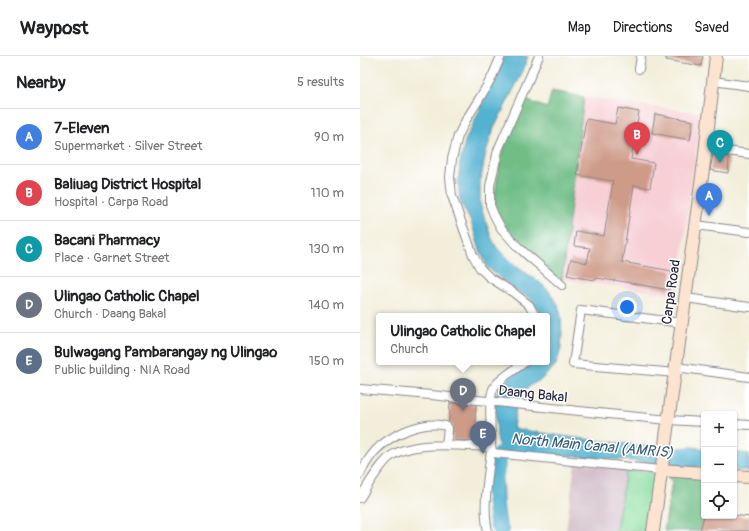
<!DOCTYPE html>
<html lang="en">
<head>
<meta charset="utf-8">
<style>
  body { margin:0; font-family:Pangolin,sans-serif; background:#f6f6f6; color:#202124 }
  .controls { position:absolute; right:12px; bottom:12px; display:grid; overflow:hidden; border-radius:4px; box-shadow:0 1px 3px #0004 }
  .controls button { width:36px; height:36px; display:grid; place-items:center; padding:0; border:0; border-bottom:1px solid #e0e0e0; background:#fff; color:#202124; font:20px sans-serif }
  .you { position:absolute; left:267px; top:251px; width:14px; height:14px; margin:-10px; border:3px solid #fff; border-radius:50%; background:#1a73e8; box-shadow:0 0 0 6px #1a73e833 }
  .badge { display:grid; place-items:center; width:26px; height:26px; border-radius:50%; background:#c8321e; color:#fff; font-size:13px; font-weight:700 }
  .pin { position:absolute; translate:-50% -33px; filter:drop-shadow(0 1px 2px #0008) }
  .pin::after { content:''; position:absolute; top:21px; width:14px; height:12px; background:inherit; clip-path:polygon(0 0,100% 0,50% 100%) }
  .popup { position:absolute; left:16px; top:257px; width:174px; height:52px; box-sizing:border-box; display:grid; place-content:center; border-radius:4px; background:#fff; filter:drop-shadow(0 1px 3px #0005); font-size:13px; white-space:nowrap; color:#757577 }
  .popup b { font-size:15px; color:#202124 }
  .popup::after { content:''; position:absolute; left:50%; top:100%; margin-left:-8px; border:8px solid transparent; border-top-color:#fff }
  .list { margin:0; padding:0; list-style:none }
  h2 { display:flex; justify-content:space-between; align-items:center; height:52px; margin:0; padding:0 16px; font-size:17px }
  h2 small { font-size:13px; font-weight:400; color:#757577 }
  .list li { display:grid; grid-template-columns:26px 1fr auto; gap:12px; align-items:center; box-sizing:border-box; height:56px; padding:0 16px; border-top:1px solid #e0e0e0 }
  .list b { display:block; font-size:15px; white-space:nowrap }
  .list p { margin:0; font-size:13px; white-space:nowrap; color:#757577 }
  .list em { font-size:13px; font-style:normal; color:#757577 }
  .icon { flex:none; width:22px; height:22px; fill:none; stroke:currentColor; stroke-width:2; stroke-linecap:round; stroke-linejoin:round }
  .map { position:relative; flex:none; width:389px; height:475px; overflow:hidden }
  header { display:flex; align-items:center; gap:24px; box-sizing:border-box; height:56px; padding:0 20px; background:#fff; border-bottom:1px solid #e0e0e0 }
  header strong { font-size:19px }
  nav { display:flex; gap:22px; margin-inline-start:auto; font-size:14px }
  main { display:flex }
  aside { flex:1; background:#fff }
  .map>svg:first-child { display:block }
</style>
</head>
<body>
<header>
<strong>Waypost</strong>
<nav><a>Map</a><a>Directions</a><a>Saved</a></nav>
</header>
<main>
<aside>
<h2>Nearby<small>5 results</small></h2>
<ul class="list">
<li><span class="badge" style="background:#3f7fe0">A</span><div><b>7-Eleven</b><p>Supermarket · Silver Street</p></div><em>90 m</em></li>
<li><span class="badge" style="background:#e0444e">B</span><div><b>Baliuag District Hospital</b><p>Hospital · Carpa Road</p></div><em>110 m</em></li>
<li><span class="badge" style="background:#0f9aa8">C</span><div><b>Bacani Pharmacy</b><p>Place · Garnet Street</p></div><em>130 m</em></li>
<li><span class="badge" style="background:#6b7280">D</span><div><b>Ulingao Catholic Chapel</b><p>Church · Daang Bakal</p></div><em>140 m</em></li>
<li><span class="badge" style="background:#5c6f8a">E</span><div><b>Bulwagang Pambarangay ng Ulingao</b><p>Public building · NIA Road</p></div><em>150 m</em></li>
</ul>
</aside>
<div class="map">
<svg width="389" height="475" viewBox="0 0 389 475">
  <rect width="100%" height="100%" fill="#fff"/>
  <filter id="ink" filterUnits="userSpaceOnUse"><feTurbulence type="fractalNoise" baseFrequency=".025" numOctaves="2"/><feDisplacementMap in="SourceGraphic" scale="8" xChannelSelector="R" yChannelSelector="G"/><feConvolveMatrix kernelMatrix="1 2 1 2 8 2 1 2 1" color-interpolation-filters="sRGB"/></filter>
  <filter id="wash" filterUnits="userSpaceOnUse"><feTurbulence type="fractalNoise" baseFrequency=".012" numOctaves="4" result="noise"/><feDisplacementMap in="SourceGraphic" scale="16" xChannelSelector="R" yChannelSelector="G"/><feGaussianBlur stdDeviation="0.9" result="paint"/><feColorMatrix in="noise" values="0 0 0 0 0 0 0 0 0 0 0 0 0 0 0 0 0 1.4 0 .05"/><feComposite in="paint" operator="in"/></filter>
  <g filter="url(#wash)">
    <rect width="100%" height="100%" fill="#f2eeda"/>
    <path fill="#f7cfd4" d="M 224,41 L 341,57 L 317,239 L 202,223 Z"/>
    <path fill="#d2bdc8" d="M 215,406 L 266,414 L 256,475 L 206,475 Z"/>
    <path fill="#8adea0" stroke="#56806e" d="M 266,414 L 295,417 L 289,475 L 256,475 Z"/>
    <path fill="#6fbd86" stroke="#487060" d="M 192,35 L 224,41 L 202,223 L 194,224 L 170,204 L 133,156 L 138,116 L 147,73 L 163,43 L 187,52 Z
      M 309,418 L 344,422 L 344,460 L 340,475 L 304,475 L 312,425 L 308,422 Z"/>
    <path fill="#52b2d0" stroke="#3a6a86" d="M 145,0 L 168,0 L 161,19 L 134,72 L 126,96 L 120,127 L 120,148 L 131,181 L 137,192 L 157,211 L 177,224 L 189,235 L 198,249 L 201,261 L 202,280 L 201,293 L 196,309 L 182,323 L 171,329 L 158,339 L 153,372 C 205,382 258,387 311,392 C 318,393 325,391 332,391 C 336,391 340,392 344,393 L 344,412 L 276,405 L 145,395 L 142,404 L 143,447 L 146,469 L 150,475 L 139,475 L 135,467 L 136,414 L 139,394 L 137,380 L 135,351 L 137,338 L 140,330 L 149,322 L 173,306 L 187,306 L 187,260 L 180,260 L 179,255 L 170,242 L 154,233 L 128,212 L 120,194 L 111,166 L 100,145 L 98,127 L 100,107 L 105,85 Z
      M 374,396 L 389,398 L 389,415 L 374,414 Z"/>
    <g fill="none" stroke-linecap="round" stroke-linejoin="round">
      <path stroke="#52b2d0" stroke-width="2.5" d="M 23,393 L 30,388 L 49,380"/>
      <path stroke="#52b2d0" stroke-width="16" d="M 140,398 L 133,434 L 137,468 L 141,475"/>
    </g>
    <g id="blocks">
      <path fill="#cf9b89" d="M 307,0 L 343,0 L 341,10 L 306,4 Z
        M 258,52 L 279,56 L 271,103 L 294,107 L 290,132 L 274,129 L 262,206 L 312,215 L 309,234 L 254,224 L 254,225 L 237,222 L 236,224 L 221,222 L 207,219 L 211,203 L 227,207 L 230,192 L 214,190 L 216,175 L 244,180 L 253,125 L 217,119 L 226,63 L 255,68 Z
        M 295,58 L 333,65 L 330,84 L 292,77 Z
        M 353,99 L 369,101 L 368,117 L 350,114 Z
        M 90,347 L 116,349 L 115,366 L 125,366 L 125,385 L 92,384 L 93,371 L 88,365 L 89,365 Z
        M 374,459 L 389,461 L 389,475 L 340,475 L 344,460 L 374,460 Z"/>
    </g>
  </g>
  <g filter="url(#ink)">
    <use href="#blocks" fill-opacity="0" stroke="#8a888a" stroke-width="1"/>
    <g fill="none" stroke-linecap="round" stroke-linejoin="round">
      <defs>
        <path id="street" d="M 141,0 L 132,21 L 121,40 L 106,64 L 98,80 L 92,103 L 90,121 L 92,140 L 113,199 L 120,212 L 129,221 L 154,237 L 169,249 L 175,260
          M 179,0 L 138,94 L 130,130 L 130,149 L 134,159 L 141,172 L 158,191 L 202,229
          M 279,13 L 281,0
          M 353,25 L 389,30
          M 345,92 L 389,98
          M 336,169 L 389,176
          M 326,242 L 389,251
          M 316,311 L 389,321
          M 316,317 L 213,308 L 221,254 L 322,267
          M 0,333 L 71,339 L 238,357 L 309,364 L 344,366
          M 374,368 L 389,369
          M 0,418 C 4,410 9,402 15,395 C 31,378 63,364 86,370 L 88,372 L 86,389
          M 0,442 C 8,429 20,408 31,400 C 54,384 104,390 131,391 L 133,397 L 300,414
          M 128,475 C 122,451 129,417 131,392 C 132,378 127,343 134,331 C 138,324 157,312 165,306"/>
        <path id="secondary" d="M 300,414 L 344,417
          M 374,420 L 389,421
          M 293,475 L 344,106 L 356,0"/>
      </defs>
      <use href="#street" stroke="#8a888a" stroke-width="10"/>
      <use href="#secondary" stroke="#8a888a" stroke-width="14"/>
      <use href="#street" stroke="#fff" stroke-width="8"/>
      <use href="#secondary" stroke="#fde4d1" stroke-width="12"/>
    </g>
  </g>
  <g text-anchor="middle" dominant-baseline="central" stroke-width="3" stroke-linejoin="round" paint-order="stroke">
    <g font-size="14" fill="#22223b" stroke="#fff">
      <text transform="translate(311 236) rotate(-82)">Carpa Road</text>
      <text transform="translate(173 338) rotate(6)">Daang Bakal</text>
    </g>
    <g font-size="15" font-style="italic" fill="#355c77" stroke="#fff">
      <text transform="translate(232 390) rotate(5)">North Main Canal (AMRIS)</text>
    </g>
  </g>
</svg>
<div class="controls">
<button>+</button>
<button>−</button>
<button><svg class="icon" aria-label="locate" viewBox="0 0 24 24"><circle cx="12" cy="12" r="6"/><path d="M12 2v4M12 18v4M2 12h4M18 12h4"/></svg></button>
</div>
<div class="you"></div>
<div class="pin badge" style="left:349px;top:160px;background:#3f7fe0">A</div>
<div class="pin badge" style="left:277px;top:99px;background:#e0444e">B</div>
<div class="pin badge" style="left:360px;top:107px;background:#0f9aa8">C</div>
<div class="pin badge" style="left:103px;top:355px;background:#6b7280">D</div>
<div class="popup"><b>Ulingao Catholic Chapel</b>Church</div>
<div class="pin badge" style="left:123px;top:398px;background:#5c6f8a">E</div>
</div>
</main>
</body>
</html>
